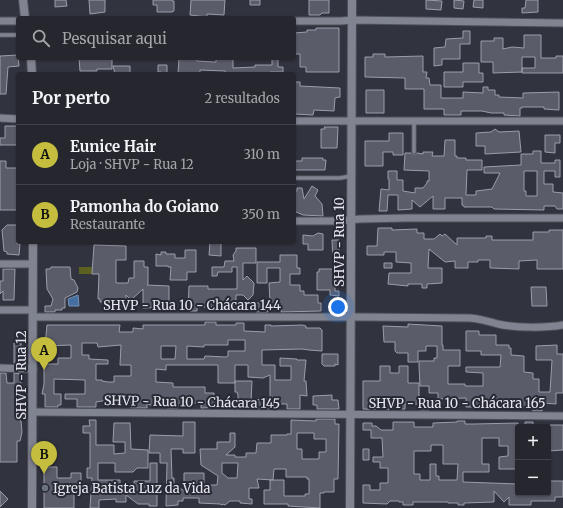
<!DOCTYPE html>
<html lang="pt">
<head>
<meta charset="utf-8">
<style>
  body { margin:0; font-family:Merriweather,serif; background:#31323a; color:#f1f3f6 }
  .controls { position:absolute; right:12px; bottom:12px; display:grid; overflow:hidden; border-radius:4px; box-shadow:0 1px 3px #0004 }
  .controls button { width:36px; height:36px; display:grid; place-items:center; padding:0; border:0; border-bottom:1px solid #42434a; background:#25262e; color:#f1f3f6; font:20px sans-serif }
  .you { position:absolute; left:338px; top:307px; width:14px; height:14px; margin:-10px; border:3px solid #fff; border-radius:50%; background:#1a73e8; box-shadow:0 0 0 6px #1a73e833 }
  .badge { display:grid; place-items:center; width:26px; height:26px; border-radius:50%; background:#c4bd3e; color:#111; font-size:13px; font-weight:700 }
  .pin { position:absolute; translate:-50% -33px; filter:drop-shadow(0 1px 2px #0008) }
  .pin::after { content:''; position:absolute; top:21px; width:14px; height:12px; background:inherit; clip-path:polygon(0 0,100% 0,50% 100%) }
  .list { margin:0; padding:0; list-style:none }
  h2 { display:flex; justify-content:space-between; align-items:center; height:52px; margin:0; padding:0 16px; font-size:17px }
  h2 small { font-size:13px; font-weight:400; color:#a3a5aa }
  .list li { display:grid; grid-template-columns:26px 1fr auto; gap:12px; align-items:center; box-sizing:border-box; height:60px; padding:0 16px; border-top:1px solid #42434a }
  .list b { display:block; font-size:15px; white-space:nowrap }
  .list p { margin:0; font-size:13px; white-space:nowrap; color:#a3a5aa }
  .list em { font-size:13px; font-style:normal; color:#a3a5aa }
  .icon { flex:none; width:22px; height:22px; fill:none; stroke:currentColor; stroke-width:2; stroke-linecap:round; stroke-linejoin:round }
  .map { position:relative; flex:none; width:563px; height:508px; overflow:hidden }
  .search { position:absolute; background:#25262e; box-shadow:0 1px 3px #0004; left:16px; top:16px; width:280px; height:44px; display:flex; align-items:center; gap:10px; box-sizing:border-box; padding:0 14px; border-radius:4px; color:#a3a5aa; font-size:15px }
  .panel { position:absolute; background:#25262e; box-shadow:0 1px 3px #0004; left:16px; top:72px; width:280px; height:172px; border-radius:4px }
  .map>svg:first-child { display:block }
</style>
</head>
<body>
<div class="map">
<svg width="563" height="508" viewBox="0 0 563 508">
  <rect width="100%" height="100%" fill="#31333e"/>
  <path fill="#5c6121" d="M 79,267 L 92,267 L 92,274 L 79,274 Z"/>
  <path fill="#456fa1" stroke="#7592b8" d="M 78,295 L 79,306 L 69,306 L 68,299 Z"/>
  <path fill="#5a5d69" stroke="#9a9eab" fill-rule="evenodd" d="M 55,0 L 66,0 L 67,6 L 55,7 Z
    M 89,0 L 105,0 L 105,12 L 90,14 Z
    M 153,0 L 172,0 L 172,1 L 174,1 L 174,11 L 172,12 L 157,12 L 157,5 L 153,5 Z
    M 191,0 L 225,0 L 224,15 L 207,14 L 207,17 L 190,15 Z
    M 250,0 L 260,0 L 260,5 L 250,5 Z
    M 309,0 L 329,0 L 329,13 L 322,13 L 320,15 L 309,15 Z
    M 426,0 L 442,1 L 441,10 L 426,9 Z
    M 454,0 L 464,1 L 463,9 L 454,8 Z
    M 474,0 L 483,0 L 483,8 L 473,7 Z
    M 526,0 L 538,0 L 538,12 L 522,13 L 522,8 L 525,8 Z
    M 316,28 L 339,28 L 339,72 L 306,72 L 306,67 L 300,67 L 300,54 L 294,54 L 294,33 L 307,32 L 307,30 L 316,30 Z
    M 463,31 L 470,31 L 470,44 L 460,44 L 460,59 L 442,59 L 442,65 L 434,66 L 434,48 L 445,47 L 446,39 L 463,38 Z
    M 524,35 L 541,35 L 541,58 L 556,58 L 556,56 L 563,56 L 563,73 L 522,73 L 522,68 L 535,68 L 535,57 L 522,57 L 522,72 L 493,73 L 493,62 L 481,62 L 481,41 L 494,41 L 494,38 L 503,38 L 503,49 L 512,47 L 524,48 Z
    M 373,54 L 385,54 L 385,57 L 423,56 L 423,72 L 427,72 L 426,78 L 429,78 L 430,85 L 441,85 L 441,98 L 463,98 L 463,92 L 483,93 L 483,87 L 488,87 L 488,90 L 495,90 L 495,95 L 499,95 L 499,97 L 523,98 L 523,93 L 559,92 L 559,110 L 544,109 L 544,107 L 522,107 L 522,108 L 520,108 L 520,116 L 504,115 L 504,113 L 491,113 L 482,111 L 461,111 L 461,115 L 444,115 L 444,109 L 424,109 L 424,89 L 405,89 L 405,78 L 365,77 L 365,57 L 373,57 Z
    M 18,55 L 19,66 L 8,67 L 6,94 L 0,94 L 0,56 Z
    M 79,58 L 112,58 L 112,69 L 97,69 L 97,71 L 80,71 Z
    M 216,58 L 233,58 L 233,68 L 255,67 L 255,65 L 272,65 L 272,58 L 278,58 L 278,67 L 283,67 L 283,72 L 270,72 L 270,74 L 226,74 L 225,71 L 200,70 L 200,74 L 178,74 L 179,59 L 197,59 L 197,61 L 214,62 L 216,62 Z
    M 463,63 L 479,63 L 479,73 L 483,73 L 483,82 L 463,82 L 463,87 L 444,87 L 444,72 L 463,72 Z
    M 158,65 L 167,65 L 167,74 L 161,74 L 161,72 L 158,72 Z
    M 113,66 L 130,66 L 130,74 L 115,74 Z
    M 294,82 L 300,82 L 300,86 L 340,88 L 340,97 L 335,98 L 334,111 L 314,110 L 313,115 L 294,114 Z
    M 366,90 L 384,90 L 384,113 L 366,113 Z
    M 5,126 L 18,126 L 18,145 L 0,145 L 0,138 L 5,138 Z
    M 324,127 L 338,127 L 337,148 L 321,148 L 321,129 L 325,129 Z
    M 495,129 L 499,132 L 519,131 L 521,152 L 485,154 L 485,146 L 476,146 L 476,133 L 491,132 Z
    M 389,133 L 403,133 L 403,155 L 393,155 L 393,152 L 383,152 L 383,166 L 365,166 L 365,141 L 389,141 Z
    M 545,135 L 560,135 L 560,143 L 555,143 L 555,153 L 545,152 Z
    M 445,140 L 455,140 L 455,156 L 457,156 L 457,158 L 466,158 L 466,160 L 482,160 L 482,170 L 467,170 L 466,195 L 476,195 L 476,191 L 492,189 L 500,173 L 484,173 L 484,167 L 521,165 L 521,154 L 533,154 L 533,151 L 541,151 L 541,163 L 555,163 L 555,160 L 560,160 L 560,177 L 555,177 L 555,171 L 544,171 L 544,184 L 553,184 L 553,192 L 563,193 L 563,209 L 557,209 L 555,206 L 544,206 L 544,210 L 494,209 L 492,207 L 464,207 L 464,206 L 462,205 L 462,198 L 445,198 L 445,209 L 433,209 L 433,196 L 420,207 L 412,200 L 412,209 L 398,210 L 398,195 L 388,195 L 387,211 L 379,211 L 381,189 L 389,190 L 389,179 L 388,179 L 388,171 L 397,171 L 397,180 L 403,180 L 403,191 L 415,193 L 415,188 L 423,188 L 427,183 L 427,181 L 429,181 L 429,171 L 404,170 L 405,153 L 411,153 L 414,155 L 417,153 L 423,154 L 423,152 L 433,152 L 432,156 L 444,156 ZM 524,171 L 537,171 L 537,196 L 526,196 L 526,191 L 524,191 Z
    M 302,158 L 323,158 L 323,160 L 326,160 L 325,170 L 294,170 L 294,161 L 302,161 Z
    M 0,161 L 6,161 L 6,168 L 18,168 L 18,210 L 0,210 Z
    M 312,186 L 318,190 L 315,196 L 322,204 L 323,216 L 303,215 L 294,211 L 294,191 L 297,191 L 297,188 L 302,188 L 304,199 Z
    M 7,225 L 18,225 L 17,244 L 20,244 L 19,255 L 7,254 L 7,252 L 4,251 L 2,230 Z
    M 378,228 L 392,228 L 392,230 L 417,229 L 417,233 L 424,233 L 424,239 L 434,239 L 440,234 L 442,236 L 445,234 L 457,245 L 457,238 L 486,238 L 486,236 L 492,236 L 492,240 L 533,240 L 533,232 L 549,232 L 549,230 L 563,230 L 563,269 L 537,269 L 537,260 L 519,261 L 519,269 L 490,268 L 490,260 L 478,260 L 478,262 L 468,262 L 468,268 L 455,268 L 455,261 L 445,262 L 429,249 L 428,268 L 442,268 L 442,283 L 427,284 L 427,288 L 422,288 L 422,284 L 408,284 L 408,286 L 388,284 L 389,273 L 411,273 L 411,263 L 396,262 L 396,252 L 384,252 L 384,255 L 367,255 L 367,246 L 377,246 Z
    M 318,233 L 323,234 L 323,250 L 308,250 L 308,244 L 303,244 L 303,235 L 313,236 Z
    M 332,240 L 339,240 L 339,263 L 333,263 Z
    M 210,242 L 221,242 L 221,256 L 209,255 Z
    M 94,245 L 126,246 L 126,260 L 116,260 L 116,283 L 128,283 L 129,278 L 134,278 L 134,261 L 144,261 L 144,267 L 148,267 L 148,284 L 147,285 L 169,286 L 169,307 L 143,308 L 143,289 L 131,300 L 126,295 L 126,306 L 112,306 L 112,304 L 104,304 L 104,302 L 100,302 L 100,299 L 98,299 L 99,274 L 92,274 Z
    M 236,248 L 256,248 L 256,263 L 243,263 L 243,280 L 247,276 L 254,283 L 253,295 L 248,300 L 243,295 L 236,295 L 236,307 L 223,307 L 223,310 L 212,310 L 212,307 L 197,307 L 197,311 L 188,311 L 189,286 L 208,286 L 208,289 L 237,289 L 237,267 L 232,267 L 232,272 L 218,272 L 217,276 L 212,276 L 212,267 L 224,267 L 225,261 L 234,261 L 233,255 L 236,251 Z
    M 185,250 L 196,250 L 196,272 L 187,272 L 187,280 L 170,280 L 171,267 L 168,267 L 168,266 L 156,266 L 156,254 L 161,255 L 161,252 L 166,252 L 166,254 L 175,254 L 175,258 L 185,258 Z
    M 280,255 L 297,255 L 297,268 L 300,268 L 300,274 L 290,274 L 290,285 L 300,285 L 300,291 L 304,291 L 304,295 L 318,295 L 318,303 L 321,303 L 321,311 L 281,312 L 281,307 L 268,307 L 268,312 L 256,312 L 256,303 L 270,302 L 269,283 L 280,282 L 280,268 L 267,268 L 267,283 L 257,283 L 257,262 L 280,262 Z
    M 384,263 L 392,263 L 392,268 L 384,268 Z
    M 51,267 L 70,267 L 71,279 L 74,280 L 78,288 L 77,292 L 65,298 L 65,308 L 62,308 L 62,310 L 55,310 L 55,312 L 45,312 L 45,306 L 51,306 L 53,299 L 47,289 L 46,269 L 50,269 Z
    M 3,269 L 15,269 L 14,300 L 3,300 L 3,291 L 0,294 L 0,281 L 3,281 Z
    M 319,269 L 335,269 L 335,291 L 339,291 L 339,296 L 330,295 L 330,290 L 317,290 L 317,272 L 319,272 Z
    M 531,287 L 546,287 L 547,306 L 532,306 Z
    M 205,322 L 216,322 L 216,325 L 236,325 L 236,323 L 244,323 L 244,331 L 265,332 L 265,325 L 271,325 L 271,326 L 302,325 L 306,326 L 306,328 L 320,328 L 322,330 L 322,351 L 309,350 L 302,349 L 262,350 L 262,365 L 275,365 L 275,380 L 291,380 L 291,366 L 280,366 L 280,358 L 297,359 L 297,360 L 306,360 L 304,381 L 306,381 L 307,396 L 300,395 L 300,409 L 287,409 L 287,404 L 270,404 L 270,375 L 263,378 L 248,377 L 248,365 L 235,365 L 235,383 L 218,383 L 218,365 L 166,365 L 166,370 L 156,369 L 156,382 L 173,383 L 173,387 L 205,387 L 205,393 L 214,393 L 214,399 L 220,399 L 220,407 L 201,408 L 201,403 L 183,403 L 183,405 L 177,406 L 177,408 L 167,408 L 167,405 L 154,406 L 147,404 L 147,408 L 131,408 L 131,402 L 102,401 L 96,402 L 96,407 L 77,407 L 77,399 L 65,399 L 65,394 L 85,394 L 85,380 L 54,379 L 54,394 L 61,394 L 61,405 L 58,405 L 58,407 L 45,407 L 45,394 L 42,394 L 44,384 L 44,364 L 58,364 L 58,358 L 71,358 L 71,345 L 45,346 L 47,325 L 120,325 L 119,332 L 133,332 L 133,328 L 143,329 L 143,325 L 205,325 ZM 228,340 L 245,340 L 245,351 L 228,351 L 228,356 L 226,357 L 205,356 L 204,359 L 187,359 L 187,346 L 204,347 L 204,345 L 228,345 ZM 82,343 L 97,343 L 98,347 L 121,345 L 120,365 L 131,365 L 131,376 L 114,376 L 114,382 L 108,382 L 102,381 L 102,380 L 96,380 L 96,364 L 108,364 L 108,360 L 89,359 L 89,355 L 82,355 ZM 161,346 L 176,346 L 175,359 L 161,359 Z
    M 408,324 L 442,326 L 442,345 L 443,345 L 443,350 L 460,350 L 460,366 L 448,366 L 448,384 L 465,384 L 465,386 L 483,386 L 483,373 L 466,372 L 466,367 L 500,367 L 501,355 L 481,355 L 481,351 L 466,351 L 466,331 L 479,331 L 479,335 L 496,335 L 496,345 L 509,345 L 509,348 L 511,348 L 511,355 L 524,356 L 524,372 L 533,373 L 533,379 L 539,379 L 539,392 L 550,392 L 552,360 L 536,360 L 536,346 L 557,345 L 557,354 L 563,354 L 563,393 L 556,393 L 556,404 L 542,403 L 542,411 L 533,411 L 533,407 L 500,408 L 500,405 L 491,405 L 491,403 L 481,403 L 481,407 L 466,407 L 466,398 L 438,399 L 438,393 L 429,393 L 429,386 L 420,386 L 419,366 L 419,361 L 434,361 L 434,358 L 437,358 L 437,346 L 426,346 L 426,351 L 418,351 L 418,362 L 408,362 L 408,353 L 397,353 L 395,351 L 395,342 L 384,342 L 383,326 L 408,327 Z
    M 14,343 L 21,343 L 21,364 L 14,363 Z
    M 322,354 L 338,354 L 338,365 L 335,364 L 335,366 L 324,366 L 322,364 Z
    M 380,366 L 390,366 L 390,373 L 399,373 L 399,366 L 408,366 L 408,383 L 419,383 L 419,404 L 405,404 L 405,409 L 399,409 L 399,406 L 389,406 L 389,410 L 363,409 L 363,381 L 380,381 Z
    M 0,373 L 6,373 L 7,383 L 14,383 L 14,373 L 21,374 L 20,421 L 21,421 L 22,432 L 20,441 L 17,441 L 17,462 L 0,462 Z
    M 235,381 L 252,381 L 251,402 L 260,399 L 270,399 L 270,409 L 252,409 L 252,406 L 238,406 L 238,395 L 237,392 L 235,392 Z
    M 332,395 L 332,400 L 338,400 L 339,409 L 317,409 L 317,405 L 313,405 L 313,396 Z
    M 419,404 L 429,404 L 429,410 L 419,410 Z
    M 316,419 L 335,419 L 335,424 L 339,424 L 338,479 L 334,479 L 334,492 L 324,492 L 324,493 L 320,493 L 320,508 L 288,506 L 288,504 L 264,504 L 264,490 L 270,490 L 270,480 L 284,480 L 284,496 L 305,496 L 305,494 L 309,494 L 309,479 L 307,479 L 307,477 L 286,477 L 286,469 L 274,469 L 273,480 L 257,479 L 259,488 L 249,488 L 249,499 L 252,499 L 252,504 L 240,503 L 240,501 L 230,501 L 225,505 L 223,504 L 222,505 L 220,504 L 199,503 L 199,498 L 183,498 L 183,501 L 178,501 L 178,505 L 166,506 L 167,463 L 160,463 L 160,453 L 149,453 L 150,435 L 183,436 L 183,422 L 195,422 L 195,453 L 183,453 L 183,449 L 171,449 L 172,478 L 174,478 L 174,484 L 184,491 L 184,473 L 204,473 L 204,485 L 217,485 L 218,476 L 201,465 L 200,449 L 217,449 L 217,442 L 230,442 L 230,433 L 235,433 L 235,447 L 226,455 L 235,455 L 235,457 L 246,457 L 246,453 L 256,453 L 257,443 L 271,443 L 271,435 L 287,435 L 287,434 L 291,434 L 291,420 L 316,421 ZM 297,433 L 314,433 L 314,439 L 326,439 L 326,452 L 319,452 L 319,459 L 302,459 L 302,449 L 297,449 ZM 222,463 L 238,463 L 237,478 L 228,478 L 222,473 Z
    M 89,420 L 96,420 L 96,445 L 114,445 L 114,454 L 125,453 L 125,442 L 113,442 L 114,423 L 130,423 L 131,449 L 148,450 L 148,468 L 137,468 L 133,472 L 115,472 L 115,463 L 98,463 L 98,480 L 120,480 L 120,489 L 134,489 L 134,481 L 150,481 L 150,463 L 157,463 L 157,506 L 149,506 L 149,504 L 138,504 L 126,495 L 126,502 L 116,502 L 116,499 L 99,500 L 99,508 L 90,508 L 92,478 L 87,478 L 87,468 L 90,468 L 90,433 L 83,433 L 83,426 L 90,426 Z
    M 457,421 L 465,421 L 465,424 L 474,424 L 518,423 L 518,469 L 499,469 L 499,457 L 508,456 L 508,446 L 499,446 L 499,438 L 482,438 L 482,464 L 489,464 L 489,472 L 463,472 L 463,482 L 518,484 L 518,493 L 548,493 L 548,481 L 563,481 L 563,497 L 555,497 L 555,501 L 531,501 L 531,505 L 509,505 L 509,497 L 504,502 L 494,491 L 494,502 L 464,503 L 464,505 L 458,505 L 458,503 L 448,503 L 448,502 L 413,502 L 413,505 L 403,505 L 403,502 L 399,502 L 399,501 L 390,501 L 387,504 L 363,503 L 363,485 L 370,485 L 370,490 L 380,490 L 380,483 L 388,483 L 388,468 L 380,468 L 380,462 L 373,462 L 373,457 L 383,457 L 382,438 L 371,438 L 371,430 L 363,430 L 363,423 L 372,423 L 372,426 L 376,426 L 381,430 L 393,430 L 393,422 L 414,422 L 414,427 L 433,427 L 433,423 L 457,422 ZM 431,445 L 443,445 L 443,464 L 458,464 L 457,480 L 439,480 L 439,476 L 436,476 L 436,464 L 430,464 L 430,480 L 420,480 L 420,474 L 414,474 L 414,451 L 431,451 Z
    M 525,422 L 533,422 L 533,427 L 525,427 Z
    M 550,425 L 563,425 L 563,450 L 548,451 L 548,427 L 550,427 Z
    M 363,449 L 369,449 L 369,460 L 363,460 Z
    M 44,467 L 57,467 L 57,478 L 71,478 L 71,473 L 81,473 L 81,493 L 74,493 L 74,508 L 44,508 Z
    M 0,491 L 8,499 L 0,507 Z"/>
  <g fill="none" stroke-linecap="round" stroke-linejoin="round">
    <defs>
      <path id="service" d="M 0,35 L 18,35
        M 414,152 L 414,121
        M 294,178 L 340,178 L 351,176"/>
      <path id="minor" d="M 0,21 L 18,21
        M 294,21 L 341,21 L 352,20 L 563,23
        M 0,118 L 18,119
        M 294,121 L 563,121
        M 294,221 L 339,221 L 360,219 L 406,218 L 563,218
        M 0,264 L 32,264
        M 0,310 L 33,310
        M 33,317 L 360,317 L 470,318 C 480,319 488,321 498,324 C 514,328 547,328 563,325
        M 0,368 L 33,369
        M 32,412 L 563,416"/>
      <path id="tertiary" d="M 23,0 L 25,18
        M 31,58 L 32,74
        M 32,508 L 33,242
        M 350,508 L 352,0"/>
    </defs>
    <use href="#service" stroke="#4e5059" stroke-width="5.5"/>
    <use href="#minor" stroke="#4e5059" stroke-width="9"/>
    <use href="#tertiary" stroke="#4e5059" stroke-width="10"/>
    <use href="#service" stroke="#808390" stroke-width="3.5"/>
    <use href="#minor" stroke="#808390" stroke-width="7"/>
    <use href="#tertiary" stroke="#808390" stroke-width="8"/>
  </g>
  <circle fill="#6b7280" stroke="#272934" stroke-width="1.5" cx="45" cy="488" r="4"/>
  <g text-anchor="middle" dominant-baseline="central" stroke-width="4" stroke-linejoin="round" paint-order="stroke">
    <g font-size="13" fill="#e4e5ed" stroke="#272934">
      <text transform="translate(339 242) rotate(-90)">SHVP - Rua 10</text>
      <text x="192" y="305">SHVP - Rua 10 - Chácara 144</text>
      <text transform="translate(21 375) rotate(-90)">SHVP - Rua 12</text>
      <text transform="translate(192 402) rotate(1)">SHVP - Rua 10 - Chácara 145</text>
      <text x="457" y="403">SHVP - Rua 10 - Chácara 165</text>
    </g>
    <g font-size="13" fill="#e4e5ed" stroke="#272934" text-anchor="start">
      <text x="53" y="488">Igreja Batista Luz da Vida</text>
    </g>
  </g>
</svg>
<div class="controls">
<button>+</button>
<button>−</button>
</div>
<div class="you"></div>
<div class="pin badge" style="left:44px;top:370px">A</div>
<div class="pin badge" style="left:44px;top:474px">B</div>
<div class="search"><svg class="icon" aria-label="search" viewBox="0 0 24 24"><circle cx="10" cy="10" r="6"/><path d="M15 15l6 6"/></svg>Pesquisar aqui</div>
<section class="panel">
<h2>Por perto<small>2 resultados</small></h2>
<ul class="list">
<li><span class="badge">A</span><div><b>Eunice Hair</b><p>Loja · SHVP - Rua 12</p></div><em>310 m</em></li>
<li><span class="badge">B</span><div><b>Pamonha do Goiano</b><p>Restaurante</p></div><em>350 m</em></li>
</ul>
</section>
</div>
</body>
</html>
